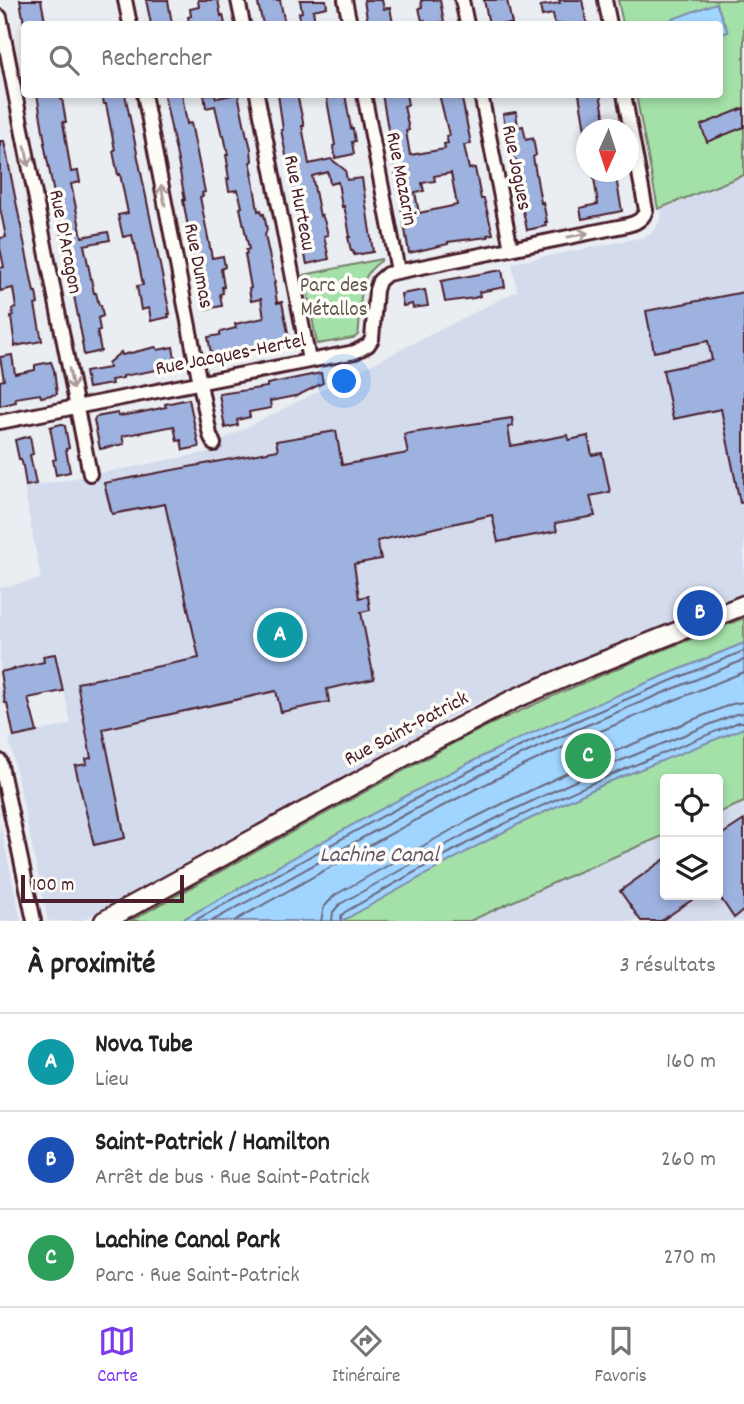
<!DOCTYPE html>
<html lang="fr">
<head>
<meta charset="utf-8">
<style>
  body { margin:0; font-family:Dekko,sans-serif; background:#f2f2f2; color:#222 }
  .controls { position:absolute; right:21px; bottom:21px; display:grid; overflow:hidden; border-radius:7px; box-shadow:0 4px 10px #0003 }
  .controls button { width:63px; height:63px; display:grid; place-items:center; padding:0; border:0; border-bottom:2px solid #e0e0e0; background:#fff; color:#222; font:35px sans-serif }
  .compass { position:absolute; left:576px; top:119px; width:63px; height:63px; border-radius:50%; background:#fff; box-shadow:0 4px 10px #0003; rotate:183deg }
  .scale { position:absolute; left:21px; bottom:18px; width:163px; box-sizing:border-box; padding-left:7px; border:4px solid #4a1f2b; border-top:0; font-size:19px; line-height:24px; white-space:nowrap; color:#4a1f2b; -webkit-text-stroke:5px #fdfcf7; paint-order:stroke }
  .you { position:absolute; left:345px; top:382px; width:24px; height:24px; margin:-18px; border:5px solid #fff; border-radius:50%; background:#1a73e8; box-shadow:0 0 0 10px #1a73e833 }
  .badge { display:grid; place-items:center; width:46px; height:46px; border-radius:50%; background:#7c3aed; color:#fff; font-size:23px; font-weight:700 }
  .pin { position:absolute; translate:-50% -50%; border:4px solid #fff; box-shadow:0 2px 7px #0006 }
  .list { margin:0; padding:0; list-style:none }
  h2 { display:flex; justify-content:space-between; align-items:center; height:91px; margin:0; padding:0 28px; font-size:30px }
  h2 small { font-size:23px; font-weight:400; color:#767676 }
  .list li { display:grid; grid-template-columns:46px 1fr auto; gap:21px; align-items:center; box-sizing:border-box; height:98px; padding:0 28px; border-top:2px solid #e0e0e0 }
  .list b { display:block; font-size:26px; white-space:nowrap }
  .list p { margin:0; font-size:23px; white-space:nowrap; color:#767676 }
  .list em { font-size:23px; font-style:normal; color:#767676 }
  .icon { flex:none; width:38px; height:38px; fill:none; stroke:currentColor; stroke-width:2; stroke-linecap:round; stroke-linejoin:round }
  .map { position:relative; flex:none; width:744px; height:921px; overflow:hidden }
  .search { position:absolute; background:#fff; box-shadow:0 4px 10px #0003; left:21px; right:21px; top:21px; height:77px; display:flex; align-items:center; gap:18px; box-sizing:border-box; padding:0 24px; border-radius:7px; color:#767676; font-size:26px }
  .sheet { height:385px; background:#fff }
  nav { display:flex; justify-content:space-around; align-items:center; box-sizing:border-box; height:98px; border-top:2px solid #e0e0e0; background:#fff; font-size:19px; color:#767676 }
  nav a { display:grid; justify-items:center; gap:4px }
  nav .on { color:#7c3aed }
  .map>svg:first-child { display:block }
</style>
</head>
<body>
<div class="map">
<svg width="744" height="921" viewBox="0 0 744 921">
  <rect width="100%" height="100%" fill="#eaedf2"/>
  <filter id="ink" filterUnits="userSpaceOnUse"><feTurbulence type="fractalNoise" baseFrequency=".0143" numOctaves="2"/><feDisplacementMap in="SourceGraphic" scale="14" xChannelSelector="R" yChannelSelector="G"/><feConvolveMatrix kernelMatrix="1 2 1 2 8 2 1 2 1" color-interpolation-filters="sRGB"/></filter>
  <g filter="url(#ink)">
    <path fill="#d3dbed" d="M 744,175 L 744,594 L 474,704 L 81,921 L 48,921 L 9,738 L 71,724 L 64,691 L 2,704 L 0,694 L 0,588 L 41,579 L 24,488 L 215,451 L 214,444 L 517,291 L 512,263 L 640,238 L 649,235 L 656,228 L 661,219 L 661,208 Z
      M 744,802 L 744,921 L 470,921 L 562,879 L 665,835 L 665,895 L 718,895 L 718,813 Z
      M 0,824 L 21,921 L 0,921 Z"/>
    <path fill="#a4e1a8" stroke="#77806a" stroke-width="2" d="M 618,0 L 744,0 L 744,175 L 658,209 L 636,95 L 720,94 L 720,24 L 623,24 Z
      M 381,259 L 381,261 C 354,278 363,307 358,335 L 353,338 L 317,344 L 304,275 Z
      M 744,618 L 744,802 L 718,813 L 718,779 L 665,779 L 665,835 L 562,879 L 470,921 L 130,921 L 461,739 C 553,693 648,656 744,618 Z"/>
    <path fill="#a0d5ff" stroke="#7e8caa" stroke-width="2" d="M 716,3 L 728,32 L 720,35 L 720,24 L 672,24 L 670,20 Z
      M 744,643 L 744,728 L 611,781 L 517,825 L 477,846 L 342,921 L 180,921 C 282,865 384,805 489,753 C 572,713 658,678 744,643 Z"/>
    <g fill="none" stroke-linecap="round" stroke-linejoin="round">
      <path stroke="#6c6880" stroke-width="2" d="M 194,921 C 294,866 392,808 494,759 C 576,719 660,685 744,651
        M 212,921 C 306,870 398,816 494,768 C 576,728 660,694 744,660
        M 234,921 C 322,872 410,821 500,777 C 580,738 662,705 744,672
        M 321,921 L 324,907 L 335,895 L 464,823 L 506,802 L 601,757 L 732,704 L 744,702
        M 332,921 L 333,912 L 340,904 L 469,832 L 511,811 L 605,767 L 736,714 L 744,713
        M 341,921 L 341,916 L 345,912 C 394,884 443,855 494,829 C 574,789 656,756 739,722 L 744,722"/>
    </g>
    <path fill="#9eb2e0" stroke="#4a1f2b" stroke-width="2" fill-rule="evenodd" d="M 20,0 L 41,0 L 45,21 L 42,21 L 43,24 L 24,24 Z
      M 146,0 L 168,0 L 172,24 L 151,24 Z
      M 198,0 L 218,0 L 221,16 L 223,15 L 225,24 L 189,24 L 188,17 L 191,16 L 190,9 L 199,7 Z
      M 257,0 L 280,0 L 285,24 L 263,24 Z
      M 300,0 L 326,0 L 327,7 L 313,10 L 315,23 L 301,24 L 299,13 L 302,12 Z
      M 364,0 L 382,0 L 384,9 L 390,7 L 393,24 L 368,24 Z
      M 421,0 L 440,0 L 444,22 L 426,24 L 425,20 L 422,21 L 419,8 L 422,7 Z
      M 484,0 L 507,0 L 512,24 L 489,24 Z
      M 559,0 L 582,0 L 587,24 L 555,24 L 553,14 L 542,16 L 540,6 L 560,3 Z
      M 37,94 L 60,94 L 61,99 L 62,99 L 66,122 L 63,122 L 71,172 L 78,171 L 80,182 L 71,184 L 82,237 L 108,232 L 110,240 L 84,245 L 94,293 L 96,293 L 99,305 L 101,305 L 103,316 L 98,318 L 100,330 L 97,331 L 101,351 L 84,355 L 82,342 L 83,342 L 44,143 L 45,143 Z
      M 102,94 L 125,94 L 170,314 L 168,314 L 169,317 L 151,321 L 149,308 L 141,310 L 137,286 L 143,285 L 135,244 L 134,244 L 132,235 L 123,237 L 118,215 L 128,213 L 120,174 L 118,175 L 113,151 L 115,150 L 106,104 L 104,104 Z
      M 164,94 L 182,94 L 187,124 L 191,123 L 205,192 L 202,193 L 203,196 L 200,197 L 212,258 L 223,256 L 225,267 L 221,269 L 224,287 L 222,287 L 223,293 L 220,294 L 222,306 L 206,309 L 199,273 L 194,273 L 192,262 L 193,262 L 192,249 L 183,200 L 185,200 L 178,161 Z
      M 204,94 L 215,94 L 216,98 L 238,94 L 247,137 L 248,137 L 251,149 L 252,161 L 250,162 L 253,174 L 252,174 L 258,211 L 261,210 L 262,215 L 264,214 L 267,230 L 265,235 L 275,282 L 274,283 L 277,303 L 282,302 L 290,343 L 285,344 L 286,346 L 269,349 L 269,347 L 212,359 L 208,337 L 220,335 L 220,332 L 236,328 L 235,324 L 264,318 L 261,299 L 251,301 L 249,289 L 251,288 L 245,254 L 247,254 L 246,250 L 249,249 L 240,208 L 242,207 L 238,190 L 229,191 L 227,179 L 229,179 L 227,166 L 228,166 L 226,155 L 228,155 L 224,135 L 222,136 L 215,106 L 206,108 Z
      M 278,94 L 297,94 L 304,126 L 302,126 L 309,164 L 331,159 L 345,170 L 347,180 L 362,178 L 373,252 L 354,255 L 353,251 L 351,251 L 348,237 L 350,237 L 347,219 L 344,206 L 342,207 L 338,182 L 330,184 L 328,172 L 312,176 L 320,216 L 322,215 L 325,223 L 328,235 L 324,236 L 329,259 L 307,264 L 303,247 L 306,246 L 300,215 L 298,215 L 281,130 L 283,130 Z
      M 326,94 L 345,94 L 351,129 L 353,129 L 355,141 L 352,142 L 354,154 L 335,158 L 333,146 L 335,145 Z
      M 382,94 L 406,94 L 408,105 L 404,106 L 409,130 L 406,131 L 410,155 L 445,149 L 444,144 L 448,143 L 446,136 L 449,135 L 439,94 L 461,94 L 471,144 L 464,145 L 469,169 L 475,168 L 481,199 L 484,199 L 493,234 L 487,235 L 488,237 L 448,242 L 448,244 L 409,253 ZM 451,173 L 457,205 L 419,213 L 415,192 L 424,191 L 422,183 L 435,181 L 434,176 Z
      M 579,94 L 600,94 L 607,130 L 585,130 Z
      M 744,108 L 744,127 L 707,142 L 701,125 Z
      M 516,112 L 518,127 L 523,126 L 526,140 L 533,138 L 536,155 L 533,157 L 541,203 L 543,202 L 547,222 L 545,222 L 546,226 L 527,230 L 522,206 L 519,207 L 516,191 L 522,191 L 516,160 L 514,160 L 509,134 L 506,135 L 503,114 Z
      M 0,141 L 4,141 L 34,292 L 36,292 L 38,304 L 35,305 L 42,341 L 15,346 L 11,317 L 13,316 L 12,309 L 16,308 L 13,288 L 0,291 L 0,268 L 4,267 L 0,248 L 0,238 L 6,237 L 0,208 Z
      M 593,172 L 615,172 L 622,211 L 582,219 L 580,208 L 598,204 Z
      M 502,270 L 505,287 L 479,292 L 480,296 L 474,298 L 445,302 L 441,281 Z
      M 425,290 L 428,306 L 413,308 L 412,304 L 403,306 L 401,294 Z
      M 744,292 L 744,502 L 740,503 L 721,409 L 673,419 L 663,370 L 712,360 L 708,341 L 654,352 L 646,311 Z
      M 156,347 L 158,350 L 173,347 L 176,364 L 166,366 L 162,369 L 123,376 L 123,378 L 111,380 L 112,384 L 88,388 L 85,372 L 109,368 L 108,363 L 121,352 L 122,355 Z
      M 12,355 L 15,374 L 35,370 L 35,365 L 51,362 L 54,370 L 57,394 L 41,397 L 40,394 L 15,398 L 16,402 L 0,406 L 0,381 L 4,380 L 0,357 Z
      M 321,373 L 323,383 L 295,397 L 295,396 L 270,401 L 271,408 L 249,412 L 250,417 L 237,420 L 238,425 L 225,428 L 219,394 L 267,387 L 267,384 Z
      M 189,399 L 199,447 L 183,450 L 181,440 L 177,441 L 174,426 L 122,436 L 124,444 L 100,449 L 94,420 L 96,417 L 118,413 L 118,416 L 138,413 L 166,407 L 165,404 Z
      M 512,418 L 513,426 L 508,427 L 511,446 L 568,435 L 569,440 L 588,436 L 592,455 L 602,453 L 610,492 L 590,496 L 595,516 L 555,523 L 557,531 L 498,542 L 492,515 L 377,541 L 381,559 L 354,564 L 359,598 L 368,596 L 370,610 L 361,612 L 374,679 L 327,689 L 329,702 L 281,712 L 276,691 L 103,729 L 125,838 L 94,845 L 75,766 L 87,764 L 86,759 L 91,758 L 77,683 L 199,658 L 165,504 L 112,514 L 104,483 L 278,450 L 276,441 L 336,431 L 342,465 L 408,453 L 404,434 Z
      M 61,424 L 65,426 L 69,448 L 66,449 L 70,472 L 56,475 L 53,460 L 56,459 L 50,427 Z
      M 30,436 L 33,454 L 30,455 L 36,484 L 26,486 L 23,466 L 21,459 L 19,459 L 15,440 Z
      M 55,654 L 63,691 L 28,698 L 37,732 L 14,737 L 7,703 L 5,703 L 0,672 L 44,662 L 43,656 Z
      M 744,820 L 744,910 L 734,918 L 718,894 L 718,837 Z
      M 665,859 L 665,895 L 699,895 L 661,921 L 641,921 L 620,891 Z"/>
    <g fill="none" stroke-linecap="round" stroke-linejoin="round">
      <defs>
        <path id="minor" d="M 125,0 L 130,24
          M 238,0 L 243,24
          M 345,0 L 350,24
          M 462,0 L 467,24
          M 605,0 L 610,24
          M 0,17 L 90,474
          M 144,94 L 210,435 L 214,444
          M 257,94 L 309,360
          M 364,94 L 398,271
          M 481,94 L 511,249
          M 0,422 L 355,352 L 368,345 L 372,339 L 376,290 L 379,281 L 387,274 L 613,228 C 625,225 642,225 646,210 L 624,94
          M 0,761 L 34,921"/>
        <path id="secondary" d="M 104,921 L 425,745 L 514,699 L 584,669 L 744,605"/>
      </defs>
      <use href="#minor" stroke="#4a1f2b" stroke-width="18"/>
      <use href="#secondary" stroke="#4a1f2b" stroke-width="23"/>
      <use href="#minor" stroke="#fdfcf7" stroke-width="12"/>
      <use href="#secondary" stroke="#fdfcf7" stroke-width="18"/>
    </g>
    <defs><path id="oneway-shaft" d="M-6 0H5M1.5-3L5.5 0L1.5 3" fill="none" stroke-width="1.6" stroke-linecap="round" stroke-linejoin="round" transform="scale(1.75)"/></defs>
    <g stroke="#ac999b">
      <use href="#oneway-shaft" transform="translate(27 156) rotate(79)"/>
      <use href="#oneway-shaft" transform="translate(163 195) rotate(-101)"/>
      <use href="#oneway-shaft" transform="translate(578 235) rotate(-11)"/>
      <use href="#oneway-shaft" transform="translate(71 379) rotate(79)"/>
    </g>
  </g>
  <g text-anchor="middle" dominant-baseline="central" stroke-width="7" stroke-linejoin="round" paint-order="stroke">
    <g font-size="21" fill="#4a1f2b" stroke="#fdfcf7">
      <text transform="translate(515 168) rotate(79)">Rue Jogues</text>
      <text transform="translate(400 179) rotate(79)">Rue Mazarin</text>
      <text transform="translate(298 203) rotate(79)">Rue Hurteau</text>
      <text transform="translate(64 242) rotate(79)">Rue D'Aragon</text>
      <text transform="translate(197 266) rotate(79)">Rue Dumas</text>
      <text transform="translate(231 356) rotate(-11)">Rue Jacques-Hertel</text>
      <text transform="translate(407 730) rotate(-28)">Rue Saint-Patrick</text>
    </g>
    <g font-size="21" fill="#655950" stroke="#fdfcf7">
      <text x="334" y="287">Parc des<tspan x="334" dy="24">Métallos</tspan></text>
    </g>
    <g font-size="23" font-style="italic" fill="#64566b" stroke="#fdfcf7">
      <text x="379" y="856">Lachine Canal</text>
    </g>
  </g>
</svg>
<div class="controls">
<button><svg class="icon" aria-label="locate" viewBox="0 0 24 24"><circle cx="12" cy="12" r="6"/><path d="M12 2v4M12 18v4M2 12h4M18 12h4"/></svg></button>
<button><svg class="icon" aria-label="layers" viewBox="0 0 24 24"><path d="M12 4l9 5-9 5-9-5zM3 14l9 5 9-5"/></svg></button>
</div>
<svg class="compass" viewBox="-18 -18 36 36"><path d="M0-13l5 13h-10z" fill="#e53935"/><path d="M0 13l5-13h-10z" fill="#767676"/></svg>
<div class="scale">100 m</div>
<div class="you"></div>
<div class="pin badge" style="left:280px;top:635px;background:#0f9aa8">A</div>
<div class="pin badge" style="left:700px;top:613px;background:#1a4fb4">B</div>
<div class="pin badge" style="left:588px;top:756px;background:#2e9e5b">C</div>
<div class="search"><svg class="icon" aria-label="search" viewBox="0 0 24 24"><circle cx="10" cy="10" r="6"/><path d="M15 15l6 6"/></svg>Rechercher</div>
</div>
<section class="sheet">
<h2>À proximité<small>3 résultats</small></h2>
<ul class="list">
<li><span class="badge" style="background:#0f9aa8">A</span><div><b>Nova Tube</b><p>Lieu</p></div><em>160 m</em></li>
<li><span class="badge" style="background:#1a4fb4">B</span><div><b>Saint-Patrick / Hamilton</b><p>Arrêt de bus · Rue Saint-Patrick</p></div><em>260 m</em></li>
<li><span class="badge" style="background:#2e9e5b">C</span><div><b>Lachine Canal Park</b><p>Parc · Rue Saint-Patrick</p></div><em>270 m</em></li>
</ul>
</section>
<nav>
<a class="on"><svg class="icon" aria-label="map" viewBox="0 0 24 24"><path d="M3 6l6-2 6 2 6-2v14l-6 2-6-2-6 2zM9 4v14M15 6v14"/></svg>Carte</a>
<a><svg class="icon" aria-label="directions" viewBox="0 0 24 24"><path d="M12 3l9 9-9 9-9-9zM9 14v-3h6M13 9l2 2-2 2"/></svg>Itinéraire</a>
<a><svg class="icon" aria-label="saved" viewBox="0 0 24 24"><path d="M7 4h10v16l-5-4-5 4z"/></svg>Favoris</a>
</nav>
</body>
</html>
